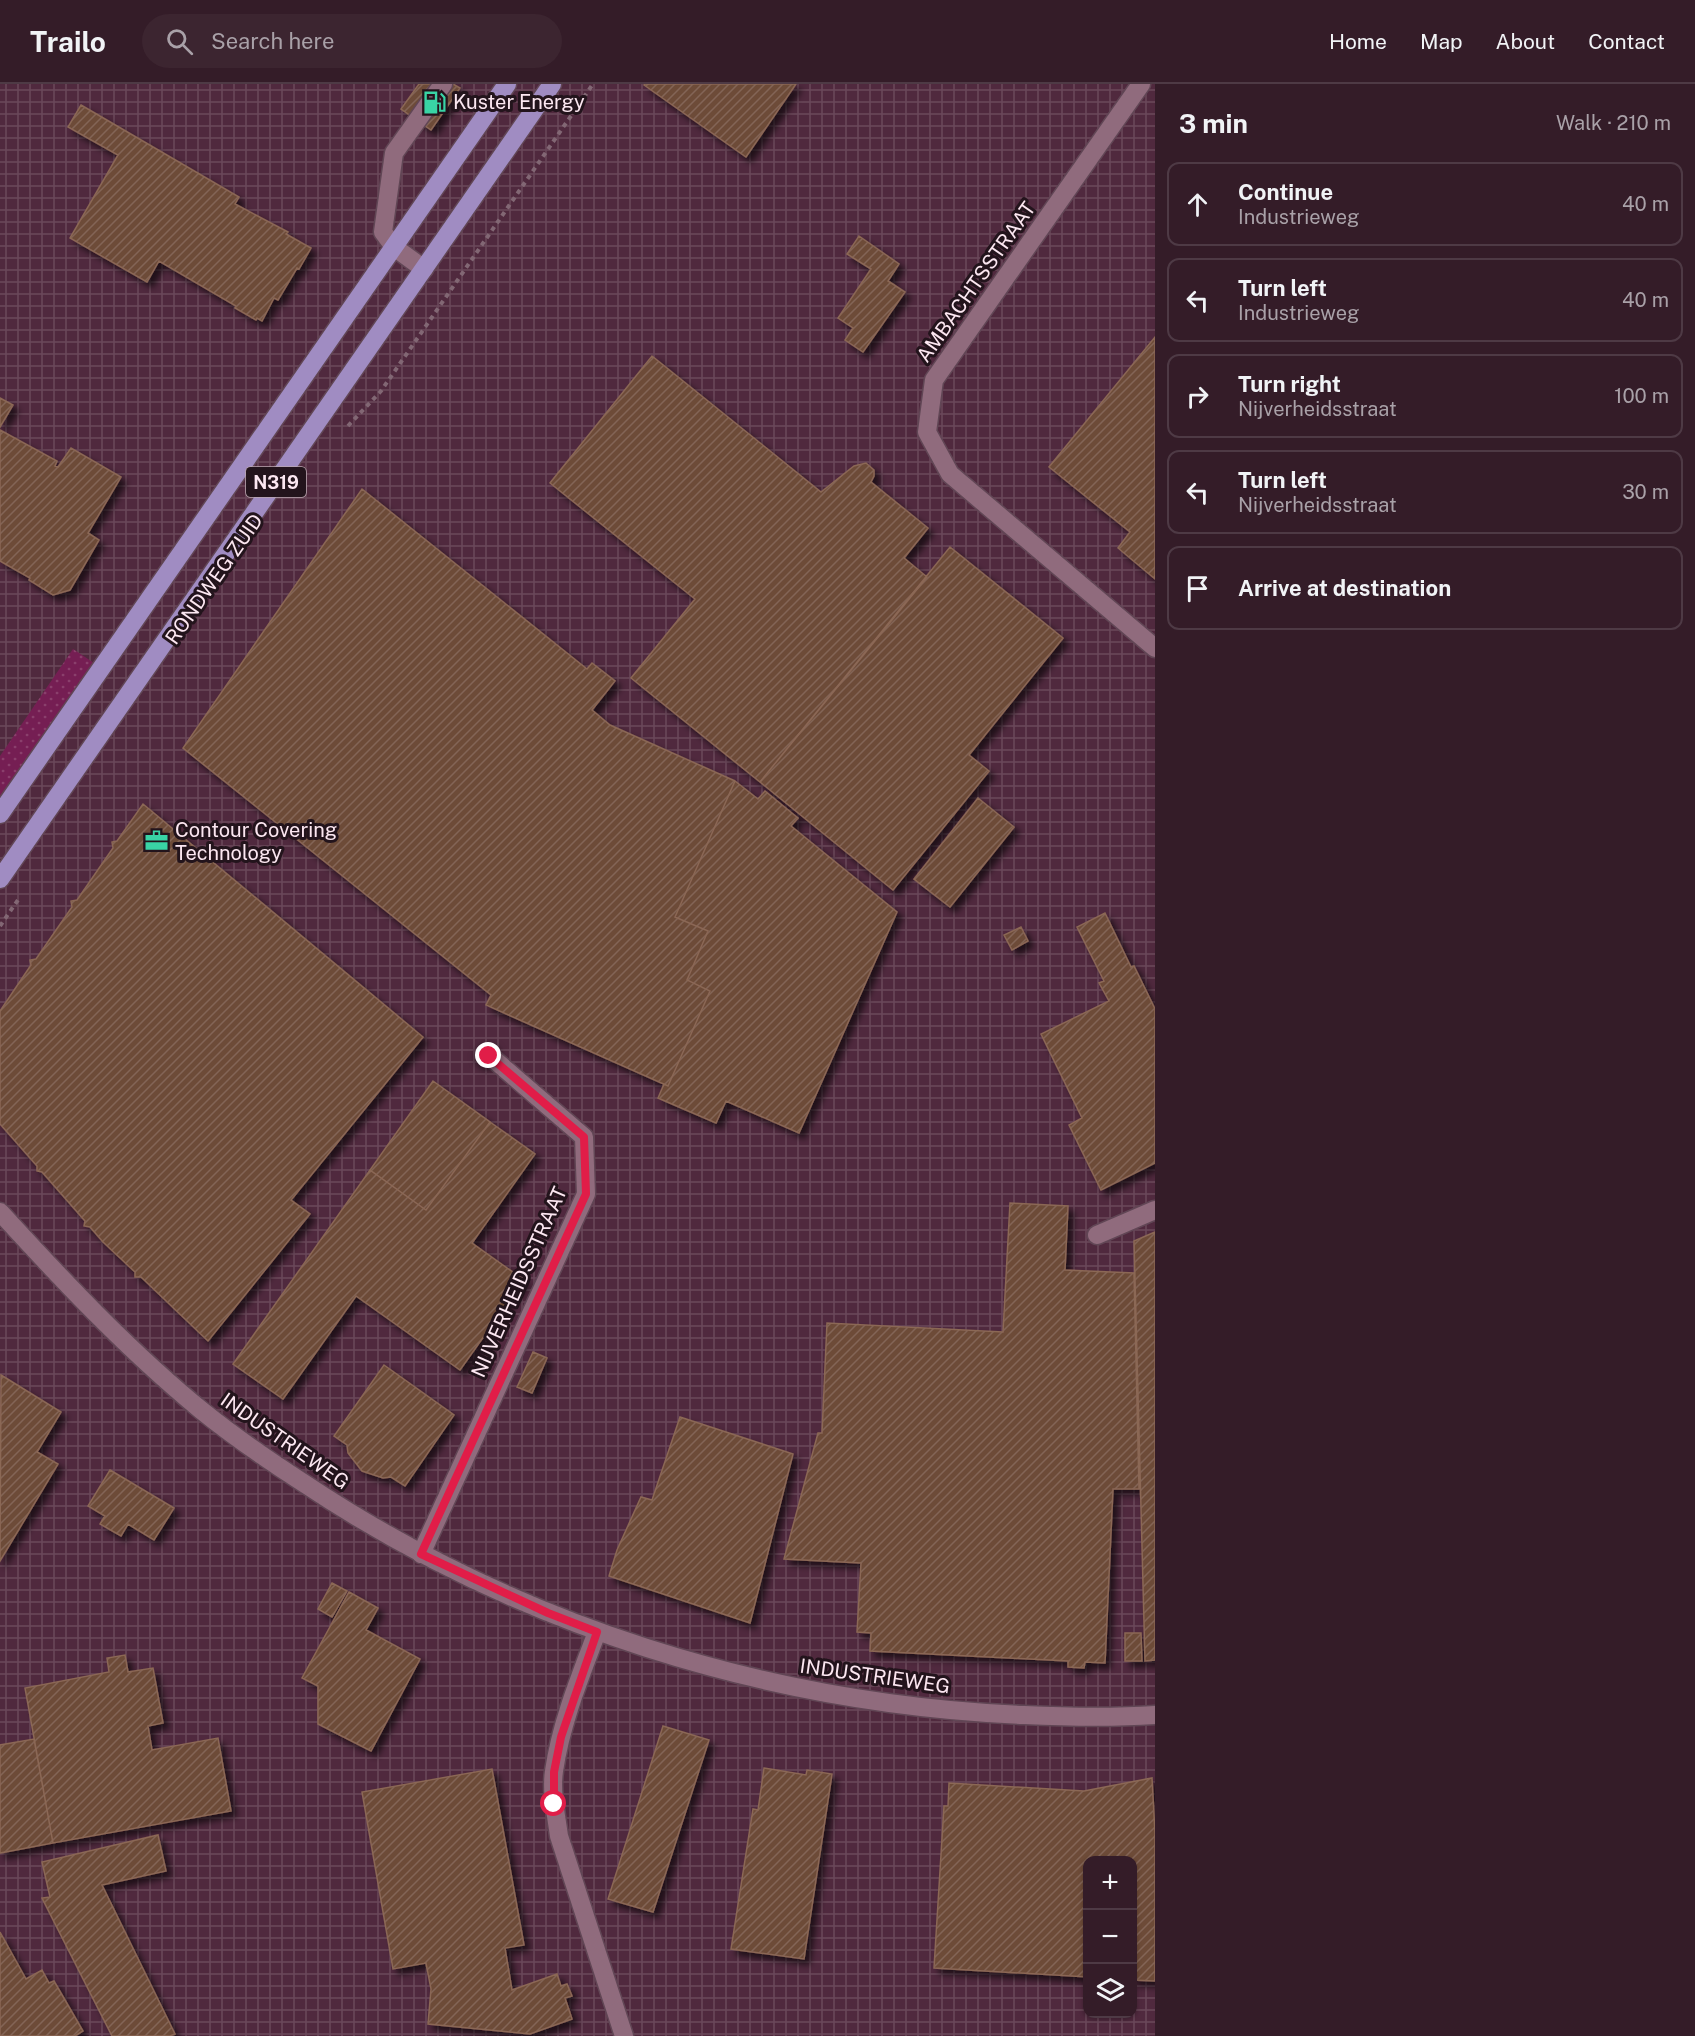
<!DOCTYPE html>
<html lang="en">
<head>
<meta charset="utf-8">
<style>
  body { margin:0; font-family:"Public Sans",sans-serif; background:#3c2530; color:#f1f3f6 }
  .controls { position:absolute; right:18px; bottom:18px; display:grid; overflow:hidden; border-radius:12px; box-shadow:0 2px 4px #0004 }
  .controls button { width:54px; height:54px; display:grid; place-items:center; padding:0; border:0; border-bottom:2px solid #4e3a45; background:#341c28; color:#f1f3f6; font:30px sans-serif }
  .stop { position:absolute; width:18px; height:18px; margin:-14px; border:4px solid #e11d48; border-radius:50%; background:#fff }
  .stop.end { background:#e11d48; border-color:#fff; box-shadow:0 2px 6px #0008 }
  .list { margin:0; padding:0; list-style:none }
  h2 { display:flex; justify-content:space-between; align-items:center; height:78px; margin:0; padding:0 24px; font-size:26px }
  h2 small { font-size:20px; font-weight:400; color:#a9a1a8 }
  .list li { display:grid; grid-template-columns:39px 1fr auto; gap:18px; align-items:center; box-sizing:border-box; height:84px; margin:0 12px 12px; padding:0 12px; border:2px solid #4e3a45; border-radius:12px }
  .list b { display:block; font-size:22px; white-space:nowrap }
  .list p { margin:0; font-size:20px; white-space:nowrap; color:#a9a1a8 }
  .list em { font-size:20px; font-style:normal; color:#a9a1a8 }
  .icon { flex:none; width:33px; height:33px; fill:none; stroke:currentColor; stroke-width:2; stroke-linecap:round; stroke-linejoin:round }
  .map { position:relative; flex:none; width:1155px; height:1952px; overflow:hidden }
  header { display:flex; align-items:center; gap:36px; box-sizing:border-box; height:84px; padding:0 30px; background:#341c28; border-bottom:2px solid #4e3a45 }
  header strong { font-size:28px }
  nav { display:flex; gap:33px; margin-inline-start:auto; font-size:21px }
  .search { width:420px; height:54px; background:#3c2530; display:flex; align-items:center; gap:15px; box-sizing:border-box; padding:0 21px; border-radius:33px; color:#a9a1a8; font-size:22px }
  main { display:flex }
  aside { flex:1; background:#341c28 }
  .map>svg:first-child { display:block }
</style>
</head>
<body>
<header>
<strong>Trailo</strong>
<div class="search"><svg class="icon" aria-label="search" viewBox="0 0 24 24"><circle cx="10" cy="10" r="6"/><path d="M15 15l6 6"/></svg>Search here</div>
<nav><a>Home</a><a>Map</a><a>About</a><a>Contact</a></nav>
</header>
<main>
<div class="map">
<svg width="1155" height="1952" viewBox="0 0 1155 1952">
  <defs>
    <pattern id="industrial-grid" width="8" height="8" patternUnits="userSpaceOnUse" patternTransform="scale(1.5)"><rect width="8" height="8" fill="#50293e"/><path d="M0 4h8M4 0v8" fill="none" stroke="#6a485a"/></pattern>
    <pattern id="grass-dots" width="8" height="8" patternUnits="userSpaceOnUse" patternTransform="scale(1.5)"><rect width="8" height="8" fill="#751e53"/><path d="M2 2h.1M6 6h.1" fill="none" stroke="#8a3f6c" stroke-width="1.8" stroke-linecap="round"/></pattern>
    <pattern id="building-hatch" width="6" height="6" patternUnits="userSpaceOnUse" patternTransform="scale(1.5)"><rect width="6" height="6" fill="#6d4b39"/><path d="M-1 1l2-2M0 6l6-6M5 7l2-2" fill="none" stroke="#836556"/></pattern>
    <filter id="shadow"><feDropShadow dx="5.5" dy="5.5" stdDeviation="3" flood-color="#0009"/></filter>
  </defs>
  <rect width="100%" height="100%" fill="#452636"/>
  <path fill="url(#industrial-grid)" fill-rule="evenodd" d="M 0,0 L 1155,0 L 1155,1952 L 0,1952 ZM 1088,1776 L 1132,1776 L 1132,1930 L 1088,1930 Z"/>
  <path fill="url(#grass-dots)" d="M 73,565 L 94,579 L 0,714 L 0,672 Z"/>
  <path fill="url(#building-hatch)" stroke="#8b6755" stroke-width="1.5" filter="url(#shadow)" d="M 419,0 L 453,0 L 460,4 L 431,46 L 401,25 Z
    M 645,0 L 796,0 L 746,73 L 644,1 Z
    M 81,21 L 239,113 L 235,120 L 288,148 L 286,150 L 311,164 L 299,185 L 297,184 L 278,216 L 274,214 L 262,237 L 257,234 L 256,236 L 235,224 L 236,222 L 159,177 L 147,198 L 70,154 L 118,71 L 68,43 Z
    M 859,152 L 899,180 L 888,197 L 905,208 L 863,268 L 845,256 L 853,244 L 838,234 L 871,185 L 847,170 Z
    M 1155,253 L 1155,495 L 1118,464 L 1130,448 L 1049,383 Z
    M 652,272 L 821,408 L 854,382 L 866,379 L 874,386 L 874,392 L 871,398 L 928,444 L 904,474 L 927,493 L 760,698 L 631,594 L 695,515 L 550,399 Z
    M 0,314 L 13,321 L 0,343 Z
    M 0,346 L 57,377 L 55,382 L 58,383 L 71,364 L 121,393 L 88,449 L 99,456 L 70,506 L 53,511 L 29,496 L 30,494 L 0,477 Z
    M 362,405 L 587,585 L 592,579 L 615,597 L 592,626 L 610,641 L 735,697 L 675,833 L 708,847 L 687,896 L 710,907 L 668,1002 L 486,921 L 491,911 L 183,664 Z
    M 950,463 L 1063,554 L 969,671 L 989,687 L 893,806 L 760,698 Z
    M 735,697 L 758,715 L 765,707 L 798,734 L 791,742 L 897,828 L 799,1049 L 726,1017 L 716,1039 L 658,1014 L 664,1000 L 668,1002 L 710,907 L 687,896 L 708,847 L 675,833 Z
    M 978,714 L 1014,743 L 950,823 L 914,795 Z
    M 143,720 L 423,953 L 291,1116 L 310,1130 L 208,1257 L 141,1193 L 135,1193 L 135,1188 L 103,1158 L 90,1143 L 84,1142 L 85,1137 L 42,1088 L 37,1087 L 37,1082 L 0,1040 L 0,927 L 31,881 L 30,876 L 36,875 L 72,823 L 71,817 L 77,816 L 113,764 L 112,758 L 117,757 Z
    M 1105,829 L 1131,883 L 1134,882 L 1155,925 L 1155,1079 L 1101,1106 L 1069,1041 L 1082,1034 L 1041,950 L 1109,917 L 1099,899 L 1104,897 L 1077,843 Z
    M 1021,843 L 1028,857 L 1012,866 L 1004,851 Z
    M 433,997 L 490,1038 L 426,1126 L 370,1086 Z
    M 490,1038 L 535,1070 L 472,1159 L 524,1196 L 460,1286 L 356,1212 L 283,1315 L 233,1280 L 370,1086 L 426,1126 Z
    M 1010,1119 L 1068,1122 L 1065,1186 L 1134,1189 L 1139,1405 L 1113,1405 L 1105,1579 L 1085,1578 L 1084,1584 L 1068,1583 L 1068,1577 L 870,1567 L 871,1549 L 857,1548 L 861,1479 L 784,1475 L 818,1349 L 822,1349 L 827,1239 L 1003,1248 Z
    M 1155,1148 L 1155,1576 L 1145,1577 L 1134,1157 Z
    M 533,1268 L 547,1274 L 532,1309 L 517,1303 Z
    M 384,1281 L 454,1331 L 405,1402 L 391,1393 L 383,1394 L 362,1387 L 348,1369 L 347,1361 L 334,1352 Z
    M 1,1291 L 61,1328 L 37,1368 L 58,1380 L 0,1477 Z
    M 680,1333 L 793,1370 L 750,1539 L 609,1492 L 617,1466 L 641,1413 L 652,1416 Z
    M 110,1386 L 174,1424 L 154,1456 L 128,1440 L 121,1452 L 100,1440 L 105,1432 L 88,1422 Z
    M 332,1499 L 347,1507 L 332,1533 L 318,1525 Z
    M 349,1508 L 378,1524 L 366,1546 L 420,1575 L 371,1667 L 318,1640 L 318,1602 L 302,1594 Z
    M 1125,1549 L 1141,1549 L 1142,1577 L 1125,1577 Z
    M 125,1571 L 128,1588 L 153,1584 L 163,1639 L 148,1642 L 152,1666 L 218,1654 L 231,1727 L 53,1759 L 25,1604 L 109,1588 L 107,1574 Z
    M 663,1642 L 709,1656 L 653,1828 L 608,1815 Z
    M 34,1655 L 53,1759 L 0,1769 L 0,1661 Z
    M 764,1684 L 806,1691 L 807,1686 L 832,1690 L 804,1875 L 731,1865 L 753,1725 L 758,1726 Z
    M 492,1685 L 524,1861 L 505,1864 L 512,1906 L 557,1890 L 561,1902 L 567,1900 L 572,1912 L 565,1914 L 572,1935 L 530,1950 L 428,1940 L 431,1905 L 426,1879 L 393,1885 L 362,1708 Z
    M 1152,1694 L 1155,1749 L 1155,1897 L 1132,1896 L 1132,1776 L 1088,1776 L 1088,1893 L 934,1884 L 944,1722 L 948,1722 L 949,1699 L 1084,1707 Z
    M 158,1751 L 166,1787 L 102,1801 L 175,1950 L 170,1952 L 112,1952 L 42,1814 L 50,1813 L 42,1778 Z
    M 0,1848 L 26,1895 L 42,1886 L 49,1899 L 54,1897 L 83,1947 L 75,1952 L 0,1952 Z"/>
  <g fill="none" stroke-linecap="round" stroke-linejoin="round">
    <defs>
      <path id="lane" d="M 424,185 L 394,163 L 383,148 L 394,69 L 443,0"/>
      <path id="street" d="M 1141,0 L 934,296 L 927,348 L 950,390 L 1155,564
        M 1097,1151 L 1155,1126
        M 421,1470 L 586,1110 L 584,1053 L 490,972
        M 597,1548 C 580,1593 561,1639 554,1687 C 551,1708 556,1730 559,1752 L 624,1952"/>
      <path id="secondary" d="M 0,1128 C 64,1198 128,1266 201,1326 C 233,1352 268,1376 302,1398 C 516,1541 767,1620 1024,1631 C 1067,1633 1111,1634 1155,1631"/>
      <path id="primary" d="M 0,730 L 507,0
        M 0,795 L 552,0"/>
    </defs>
    <use href="#lane" stroke="#614655" stroke-width="21"/>
    <use href="#street" stroke="#614655" stroke-width="21"/>
    <use href="#secondary" stroke="#614655" stroke-width="21"/>
    <use href="#primary" stroke="#614655" stroke-width="21"/>
    <path stroke="#826774" stroke-width="4" stroke-dasharray="4.5 4.5" stroke-linecap="butt" d="M 348,342 L 381,307 L 593,0
      M 0,842 L 20,813"/>
    <use href="#lane" stroke="#906b7d" stroke-width="18"/>
    <use href="#street" stroke="#906b7d" stroke-width="18"/>
    <use href="#secondary" stroke="#906b7d" stroke-width="18"/>
    <use href="#primary" stroke="#a08cc2" stroke-width="18"/>
  </g>
  <g fill="none" stroke-linecap="round" stroke-linejoin="round">
    <path stroke="#e11d48" stroke-width="8" d="M 489,972 L 584,1053 L 586,1110 L 421,1470 L 548,1529 L 597,1548 L 561,1653 L 554,1688 L 554,1720"/>
  </g>
  <defs>
    <symbol id="fuel-bare" viewBox="-9 -9 18 18"><path d="M-5.5-6h7V0h2V4h1.3V-2.5L3-4.5l.8-.8L6-3V5H2.5V1h-1V6h-7ZM-4.2-4.7v3.2H.2V-4.7Z" fill="#39d4a5" stroke="#23141c" stroke-width="2.5" paint-order="stroke"/></symbol>
    <symbol id="office-bare" viewBox="-9 -9 18 18"><path d="M-6-3h4V-5.5h4V-3h4V5H-6ZM-1-4.5V-3h2v-1.5ZM-6 0V1H6V0Z" fill="#39d4a5" stroke="#23141c" stroke-width="2.5" paint-order="stroke"/></symbol>
  </defs>
  <g fill-rule="evenodd">
    <use href="#fuel-bare" x="418" y="2" width="33" height="33"/>
    <use href="#office-bare" x="140" y="740" width="33" height="33"/>
  </g>
  <g text-anchor="middle" dominant-baseline="central" stroke-width="6" stroke-linejoin="round" paint-order="stroke">
    <rect fill="#23141c" stroke="#bba8b1" stroke-width="1.5" x="246" y="383" width="60" height="30" rx="4.5"/>
    <g font-size="18" font-weight="bold" fill="#fce7f1">
      <text x="276" y="398">N319</text>
    </g>
    <g font-size="20" fill="#fce7f1" stroke="#23141c" text-anchor="start">
      <text x="453" y="18">Kuster Energy</text>
      <text x="175" y="746">Contour Covering<tspan x="175" dy="23">Technology</tspan></text>
    </g>
    <g font-size="20" fill="#fce7f1" stroke="#23141c">
      <text transform="translate(976 198) rotate(-55)">AMBACHTSSTRAAT</text>
      <text transform="translate(214 495) rotate(-55)">RONDWEG ZUID</text>
      <text transform="translate(519 1198) rotate(-66)">NIJVERHEIDSSTRAAT</text>
      <text transform="translate(285 1357) rotate(35)">INDUSTRIEWEG</text>
      <text transform="translate(875 1592) rotate(8)">INDUSTRIEWEG</text>
    </g>
  </g>
</svg>
<div class="controls">
<button>+</button>
<button>−</button>
<button><svg class="icon" aria-label="layers" viewBox="0 0 24 24"><path d="M12 4l9 5-9 5-9-5zM3 14l9 5 9-5"/></svg></button>
</div>
<div class="stop" style="left:554px;top:1720px"></div>
<div class="stop end" style="left:489px;top:972px"></div>
</div>
<aside>
<h2>3 min<small>Walk · 210 m</small></h2>
<ul class="list">
<li><svg class="icon" aria-label="ahead" viewBox="0 0 24 24"><path d="M12 20V5M6 11l6-6 6 6"/></svg><div><b>Continue</b><p>Industrieweg</p></div><em>40 m</em></li>
<li><svg class="icon" aria-label="left" viewBox="0 0 24 24"><path d="M17 20v-9H6M10 6l-5 5 5 5"/></svg><div><b>Turn left</b><p>Industrieweg</p></div><em>40 m</em></li>
<li><svg class="icon" aria-label="right" viewBox="0 0 24 24"><path d="M7 20v-9h11M14 6l5 5-5 5"/></svg><div><b>Turn right</b><p>Nijverheidsstraat</p></div><em>100 m</em></li>
<li><svg class="icon" aria-label="left" viewBox="0 0 24 24"><path d="M17 20v-9H6M10 6l-5 5 5 5"/></svg><div><b>Turn left</b><p>Nijverheidsstraat</p></div><em>30 m</em></li>
<li><svg class="icon" aria-label="arrive" viewBox="0 0 24 24"><path d="M6 21V4h12l-3 4 3 4H6"/></svg><div><b>Arrive at destination</b></div></li>
</ul>
</aside>
</main>
</body>
</html>
